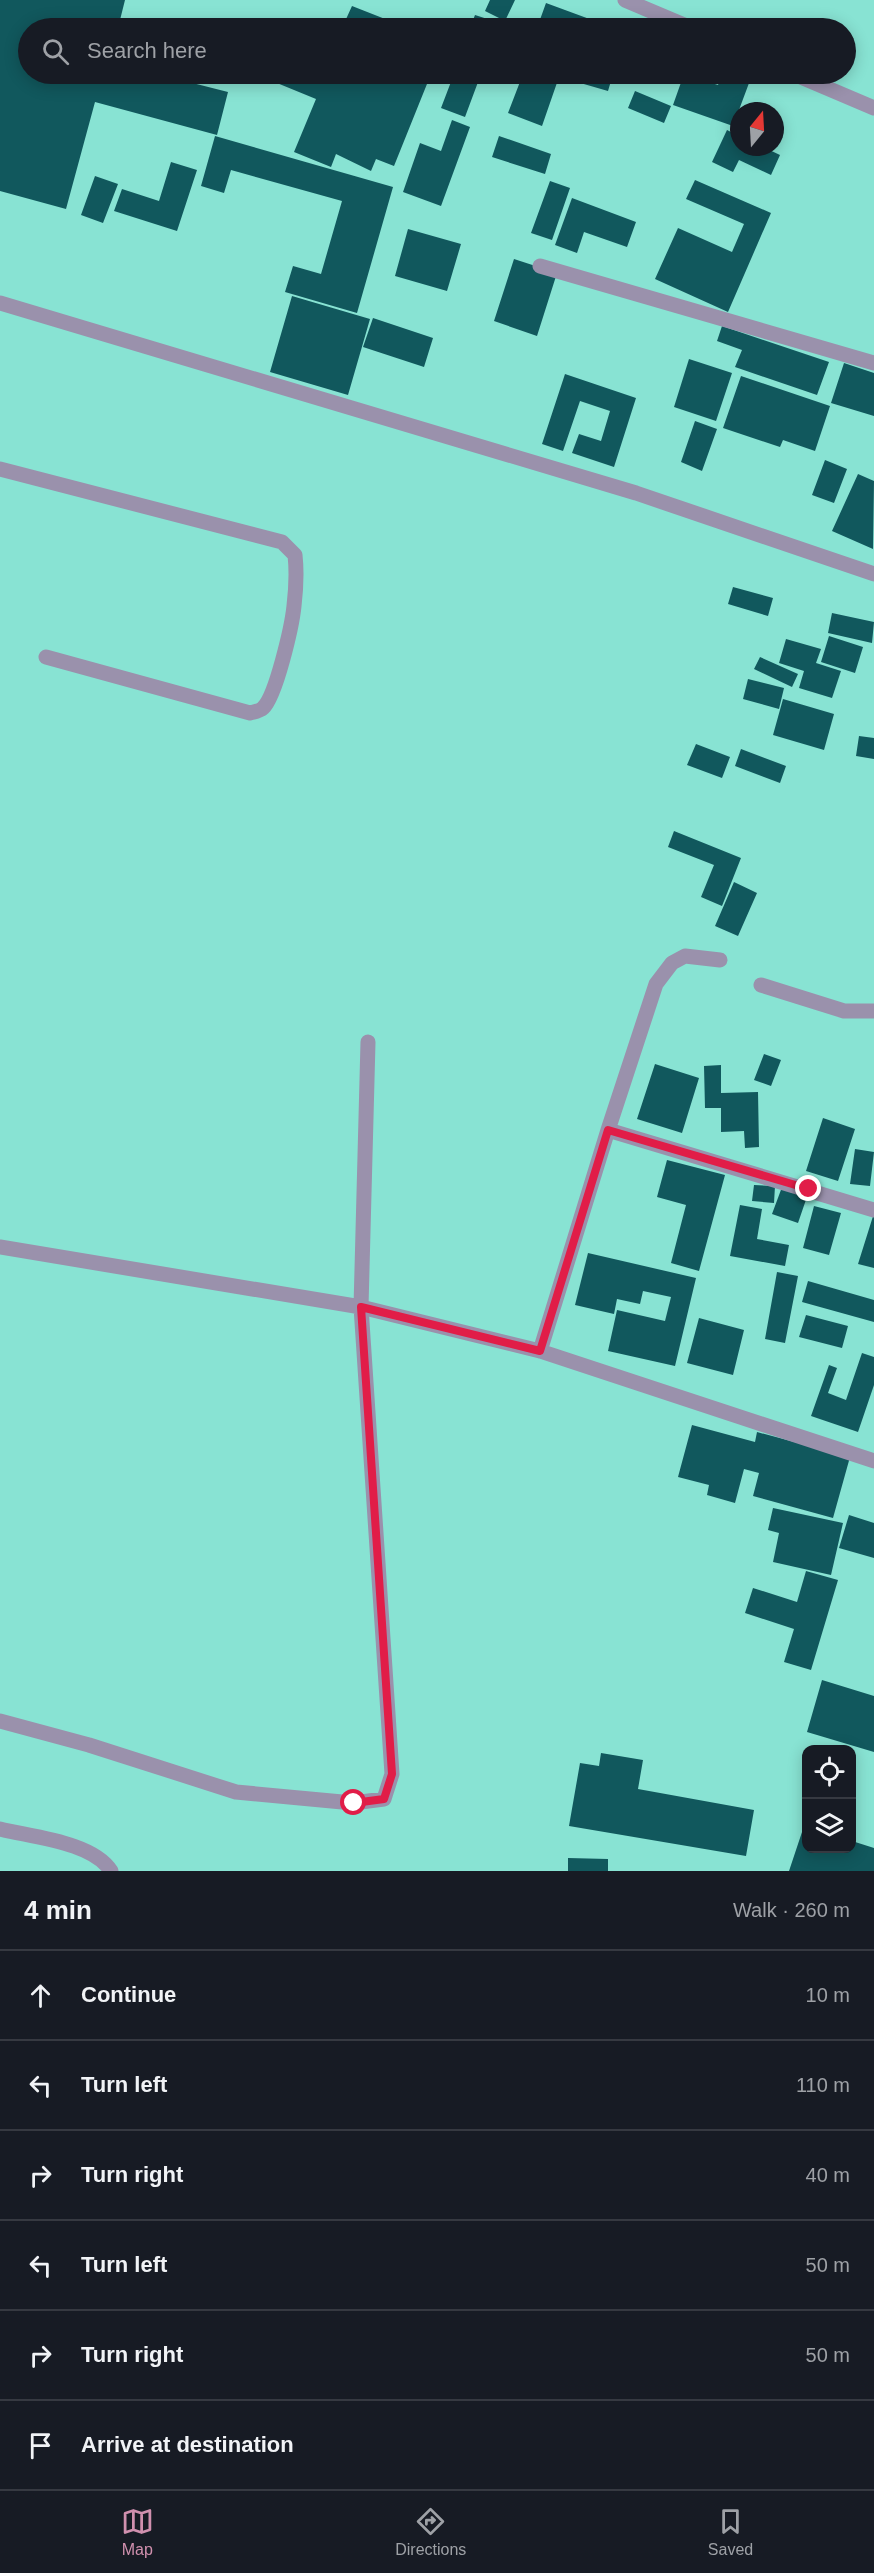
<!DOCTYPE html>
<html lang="en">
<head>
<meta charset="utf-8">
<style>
  body { margin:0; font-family:Helvetica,sans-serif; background:#20242c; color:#f1f3f6 }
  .controls { position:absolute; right:18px; bottom:18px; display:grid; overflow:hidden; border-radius:12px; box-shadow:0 3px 15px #0003 }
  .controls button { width:54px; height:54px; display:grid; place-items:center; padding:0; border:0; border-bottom:2px solid #363941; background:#171b24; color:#f1f3f6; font:30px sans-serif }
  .compass { position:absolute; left:730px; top:102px; width:54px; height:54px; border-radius:50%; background:#171b24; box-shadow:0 3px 15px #0003; rotate:18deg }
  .stop { position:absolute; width:18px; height:18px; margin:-14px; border:4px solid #e11d48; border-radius:50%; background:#fff }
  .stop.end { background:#e11d48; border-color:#fff; box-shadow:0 2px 6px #0008 }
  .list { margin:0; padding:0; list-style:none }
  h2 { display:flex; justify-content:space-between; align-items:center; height:78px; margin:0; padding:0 24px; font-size:26px }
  h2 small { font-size:20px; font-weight:400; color:#9ea1a6 }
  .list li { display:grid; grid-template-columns:39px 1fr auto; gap:18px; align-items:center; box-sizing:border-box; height:90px; padding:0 24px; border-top:2px solid #363941 }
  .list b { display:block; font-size:22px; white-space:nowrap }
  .list em { font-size:20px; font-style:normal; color:#9ea1a6 }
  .icon { flex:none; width:33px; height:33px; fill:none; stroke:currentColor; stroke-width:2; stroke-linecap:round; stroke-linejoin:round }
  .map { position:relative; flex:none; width:874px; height:1871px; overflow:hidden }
  .search { position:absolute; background:#171b24; box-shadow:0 3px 15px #0003; left:18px; right:18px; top:18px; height:66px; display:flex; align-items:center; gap:15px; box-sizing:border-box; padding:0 21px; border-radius:33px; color:#9ea1a6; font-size:22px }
  .sheet { height:618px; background:#171b24 }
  nav { display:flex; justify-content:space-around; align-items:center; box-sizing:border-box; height:84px; border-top:2px solid #363941; background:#171b24; font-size:16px; color:#9ea1a6 }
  nav a { display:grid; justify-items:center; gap:3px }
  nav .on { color:#d090ae }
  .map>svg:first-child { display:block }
</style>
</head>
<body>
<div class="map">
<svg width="874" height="1871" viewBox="0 0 874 1871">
  <rect width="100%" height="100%" fill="#88e3d3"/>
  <path fill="#11585d" d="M 0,0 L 125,0 L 118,28 L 28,28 L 28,74 L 157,74 L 228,92 L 217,135 L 95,102 L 66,209 L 0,191 Z
    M 490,0 L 515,0 L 505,21 L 485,11 Z
    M 546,3 L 603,24 L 601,28 L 537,28 Z
    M 352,6 L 408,28 L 342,28 Z
    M 475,15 L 500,23 L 498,28 L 470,28 Z
    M 255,74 L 431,74 L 394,166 L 376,159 L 371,171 L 336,154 L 331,167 L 294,152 L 316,99 Z
    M 454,74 L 481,74 L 465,117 L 441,108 Z
    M 523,74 L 560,74 L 542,126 L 508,113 Z
    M 564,74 L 613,74 L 608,91 L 563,78 Z
    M 684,74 L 718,85 L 722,74 L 752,75 L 733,126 L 673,105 Z
    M 635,91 L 671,106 L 664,123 L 628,108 Z
    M 452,120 L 470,127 L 441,206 L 403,192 L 420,143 L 441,151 Z
    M 727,130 L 739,136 L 739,147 L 763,147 L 780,155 L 771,175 L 739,160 L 733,172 L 712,162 Z
    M 215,136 L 393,187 L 357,313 L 285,292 L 293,266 L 321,274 L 342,201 L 231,170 L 224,193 L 201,186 Z
    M 499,136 L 551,154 L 545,174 L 492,157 Z
    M 171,162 L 197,170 L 177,231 L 114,211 L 122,189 L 159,201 Z
    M 95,176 L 118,184 L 103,223 L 81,215 Z
    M 695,180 L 771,213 L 728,312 L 655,279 L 678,228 L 732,252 L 744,224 L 686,199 Z
    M 550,181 L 570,188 L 552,240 L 531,233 Z
    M 572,198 L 636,222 L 627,247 L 584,232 L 577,253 L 555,245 Z
    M 408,229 L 461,244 L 447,291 L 395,276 Z
    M 514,259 L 557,273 L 537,336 L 494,321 Z
    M 292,296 L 370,319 L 348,395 L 270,372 Z
    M 373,318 L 433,338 L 424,367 L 363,347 Z
    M 722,326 L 829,362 L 817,395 L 735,367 L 742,350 L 717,341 Z
    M 689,359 L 732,373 L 716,421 L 674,407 Z
    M 844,363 L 874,373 L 874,416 L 831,403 Z
    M 565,374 L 636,398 L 614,467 L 572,453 L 579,434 L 601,441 L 610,411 L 580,401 L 563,451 L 542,444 Z
    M 741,376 L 830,406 L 815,451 L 783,440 L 780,447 L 723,428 Z
    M 695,421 L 717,429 L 702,471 L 681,462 Z
    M 825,460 L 847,469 L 834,503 L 812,495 Z
    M 858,474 L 874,481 L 873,549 L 832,531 Z
    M 733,587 L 773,598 L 768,616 L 728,604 Z
    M 832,613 L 874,622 L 872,643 L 828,633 Z
    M 829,636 L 863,647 L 855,673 L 821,662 Z
    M 786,639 L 821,649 L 816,663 L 841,671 L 832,698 L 799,688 L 804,671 L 779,663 Z
    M 760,657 L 798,674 L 792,687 L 754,669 Z
    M 748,679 L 784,688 L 779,709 L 743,699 Z
    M 783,699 L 834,714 L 824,750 L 773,735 Z
    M 859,736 L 874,738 L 874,759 L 856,756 Z
    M 696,744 L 730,757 L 722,778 L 687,765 Z
    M 741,749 L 786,766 L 780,783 L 735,766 Z
    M 674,831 L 741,858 L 722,906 L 701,897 L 714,865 L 668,847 Z
    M 734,882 L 757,893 L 738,936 L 715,926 Z
    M 764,1054 L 781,1060 L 771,1086 L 754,1080 Z
    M 655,1064 L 699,1078 L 682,1133 L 637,1119 Z
    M 721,1065 L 721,1093 L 758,1092 L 759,1147 L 745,1148 L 744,1131 L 721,1132 L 721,1108 L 705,1108 L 704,1066 Z
    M 823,1118 L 855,1129 L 838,1181 L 806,1171 Z
    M 855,1149 L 874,1152 L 870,1186 L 850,1184 Z
    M 667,1160 L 725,1175 L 699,1271 L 671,1263 L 686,1205 L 657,1197 Z
    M 785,1179 L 810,1188 L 798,1223 L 772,1214 Z
    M 754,1185 L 775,1186 L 774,1203 L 752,1201 Z
    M 740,1205 L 762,1209 L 757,1239 L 789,1245 L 785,1266 L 730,1256 Z
    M 814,1206 L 841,1213 L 829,1255 L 803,1248 Z
    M 874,1213 L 874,1268 L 858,1264 Z
    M 588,1253 L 696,1278 L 675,1366 L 608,1351 L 617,1310 L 665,1321 L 671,1297 L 643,1291 L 640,1304 L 617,1299 L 614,1314 L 575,1305 Z
    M 777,1272 L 798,1276 L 785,1343 L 765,1339 Z
    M 808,1281 L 874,1300 L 874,1322 L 802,1302 Z
    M 806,1315 L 848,1326 L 842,1348 L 799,1337 Z
    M 699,1318 L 744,1330 L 733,1375 L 687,1363 Z
    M 862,1353 L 874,1357 L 874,1385 L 858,1432 L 811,1416 L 829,1365 L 837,1368 L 828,1393 L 846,1400 Z
    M 692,1425 L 755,1442 L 757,1432 L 850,1457 L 833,1518 L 753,1496 L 759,1473 L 744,1469 L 735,1503 L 707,1495 L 709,1485 L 678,1477 Z
    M 773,1508 L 843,1523 L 831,1575 L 773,1562 L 779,1533 L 768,1530 Z
    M 849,1515 L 874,1523 L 874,1558 L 839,1548 Z
    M 806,1571 L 838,1580 L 811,1670 L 784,1662 L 794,1629 L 745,1613 L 753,1588 L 797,1602 Z
    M 822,1680 L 874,1696 L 874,1752 L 807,1732 Z
    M 601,1753 L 643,1760 L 638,1789 L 754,1810 L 746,1856 L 569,1826 L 580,1763 L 599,1766 Z
    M 804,1826 L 806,1827 L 806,1848 L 852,1848 L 852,1841 L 874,1848 L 874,1871 L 789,1871 Z
    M 568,1858 L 608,1859 L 608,1871 L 568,1871 Z"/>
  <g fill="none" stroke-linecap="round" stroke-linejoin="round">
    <path stroke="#9a91ac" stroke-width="15" d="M 625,0 L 691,28
      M 794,74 L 874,108
      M 540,266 L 874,363
      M 0,303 L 636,493 L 874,574
      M 0,469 L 282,542 L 295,555 C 297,573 296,589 294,606 C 292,626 276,696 263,708 C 260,711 254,712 250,713 L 46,657
      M 761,985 L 844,1011 L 874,1011
      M 608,1130 L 874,1210
      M 0,1247 L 361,1307 L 540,1351 L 874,1461
      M 540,1351 L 608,1130 L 656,984 L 672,963 L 685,956 L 720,960
      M 0,1721 L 89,1745 L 236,1792 L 353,1803 L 384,1799 L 392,1774 L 361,1307 L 368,1042
      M 0,1829 C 32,1837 93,1842 111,1871"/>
  </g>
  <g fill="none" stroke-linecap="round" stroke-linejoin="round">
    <path stroke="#e11d48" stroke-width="8" d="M 354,1803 L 384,1799 L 392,1774 L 361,1307 L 540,1351 L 608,1130 L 809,1189"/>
  </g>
</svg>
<div class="controls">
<button><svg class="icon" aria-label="locate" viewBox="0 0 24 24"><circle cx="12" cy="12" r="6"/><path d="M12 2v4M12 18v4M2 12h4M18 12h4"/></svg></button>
<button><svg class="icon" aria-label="layers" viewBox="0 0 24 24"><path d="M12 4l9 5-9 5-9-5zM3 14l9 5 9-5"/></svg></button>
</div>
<svg class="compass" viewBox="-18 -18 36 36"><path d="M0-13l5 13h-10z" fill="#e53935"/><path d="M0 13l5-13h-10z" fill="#9ea1a6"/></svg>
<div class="stop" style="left:354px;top:1803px"></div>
<div class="stop end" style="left:809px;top:1189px"></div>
<div class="search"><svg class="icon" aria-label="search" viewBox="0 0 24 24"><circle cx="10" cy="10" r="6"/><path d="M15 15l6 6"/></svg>Search here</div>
</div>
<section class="sheet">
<h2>4 min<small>Walk · 260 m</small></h2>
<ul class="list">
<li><svg class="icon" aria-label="ahead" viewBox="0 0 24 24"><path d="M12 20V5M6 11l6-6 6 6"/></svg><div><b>Continue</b></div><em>10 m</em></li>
<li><svg class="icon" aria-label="left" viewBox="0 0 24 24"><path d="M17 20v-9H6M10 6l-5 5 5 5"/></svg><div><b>Turn left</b></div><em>110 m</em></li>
<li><svg class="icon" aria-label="right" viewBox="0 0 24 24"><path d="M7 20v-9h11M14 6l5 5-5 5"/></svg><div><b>Turn right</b></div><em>40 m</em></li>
<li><svg class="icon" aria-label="left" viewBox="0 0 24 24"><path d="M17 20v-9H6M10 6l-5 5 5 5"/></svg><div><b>Turn left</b></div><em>50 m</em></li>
<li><svg class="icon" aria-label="right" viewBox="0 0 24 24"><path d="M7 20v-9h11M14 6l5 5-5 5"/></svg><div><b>Turn right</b></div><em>50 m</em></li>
<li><svg class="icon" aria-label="arrive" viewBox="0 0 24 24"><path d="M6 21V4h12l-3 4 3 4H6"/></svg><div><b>Arrive at destination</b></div></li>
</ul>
</section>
<nav>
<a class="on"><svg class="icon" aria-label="map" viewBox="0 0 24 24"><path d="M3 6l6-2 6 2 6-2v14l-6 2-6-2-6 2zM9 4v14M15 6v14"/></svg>Map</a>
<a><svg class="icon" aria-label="directions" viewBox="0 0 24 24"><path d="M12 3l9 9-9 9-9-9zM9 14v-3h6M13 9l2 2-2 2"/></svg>Directions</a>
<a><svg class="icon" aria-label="saved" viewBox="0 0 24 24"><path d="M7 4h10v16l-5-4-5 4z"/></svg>Saved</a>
</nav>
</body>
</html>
